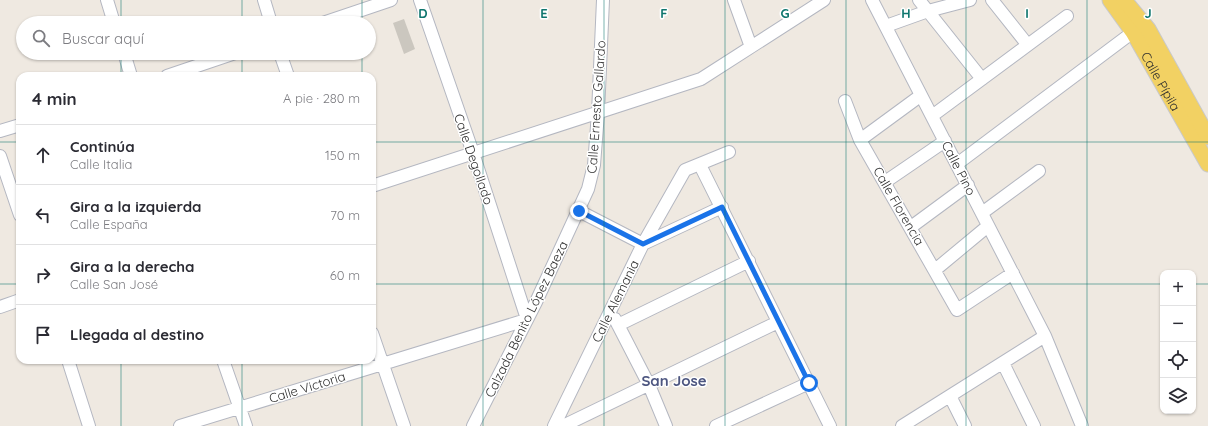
<!DOCTYPE html>
<html lang="es">
<head>
<meta charset="utf-8">
<style>
  body { margin:0; font-family:Quicksand,sans-serif; background:#f7f7f7; color:#2b2b33 }
  .controls { position:absolute; right:12px; bottom:12px; display:grid; overflow:hidden; border-radius:8px; box-shadow:0 1px 3px #0004 }
  .controls button { width:36px; height:36px; display:grid; place-items:center; padding:0; border:0; border-bottom:1px solid #e1e1e2; background:#fff; color:#2b2b33; font:20px sans-serif }
  .stop { position:absolute; width:12px; height:12px; margin:-9px; border:3px solid #1a73e8; border-radius:50%; background:#fff }
  .stop.end { background:#1a73e8; border-color:#fff; box-shadow:0 1px 4px #0008 }
  .list { margin:0; padding:0; list-style:none }
  h2 { display:flex; justify-content:space-between; align-items:center; height:52px; margin:0; padding:0 16px; font-size:17px }
  h2 small { font-size:13px; font-weight:400; color:#7c7c81 }
  .list li { display:grid; grid-template-columns:26px 1fr auto; gap:12px; align-items:center; box-sizing:border-box; height:60px; padding:0 16px; border-top:1px solid #e1e1e2 }
  .list b { display:block; font-size:15px; white-space:nowrap }
  .list p { margin:0; font-size:13px; white-space:nowrap; color:#7c7c81 }
  .list em { font-size:13px; font-style:normal; color:#7c7c81 }
  .icon { flex:none; width:22px; height:22px; fill:none; stroke:currentColor; stroke-width:2; stroke-linecap:round; stroke-linejoin:round }
  .map { position:relative; flex:none; width:1208px; height:426px; overflow:hidden }
  .search { position:absolute; background:#fff; box-shadow:0 1px 3px #0004; left:16px; top:16px; width:360px; height:44px; display:flex; align-items:center; gap:10px; box-sizing:border-box; padding:0 14px; border-radius:22px; color:#7c7c81; font-size:15px }
  .panel { position:absolute; background:#fff; box-shadow:0 1px 3px #0004; left:16px; top:72px; width:360px; height:292px; border-radius:12px }
  .map>svg:first-child { display:block }
</style>
</head>
<body>
<div class="map">
<svg width="1208" height="426" viewBox="0 0 1208 426">
  <rect width="100%" height="100%" fill="#efe9e1"/>
  <path fill="#cbc7bf" d="M 404,19 L 415,49 L 404,54 L 393,23 Z"/>
  <g fill="none" stroke-linecap="round" stroke-linejoin="round">
    <defs>
      <path id="minor" d="M 107,0 L 114,23
        M 264,0 L 271,23
        M 420,0 L 473,153 L 527,319
        M 734,0 L 751,47
        M 872,0 L 1045,336 L 1082,426
        M 919,0 L 982,79
        M 992,0 L 1027,44
        M 323,23 L 391,0
        M 886,26 L 928,11 L 970,0
        M 124,53 L 131,76
        M 280,53 L 288,76
        M 167,76 L 235,53
        M 845,101 L 860,140 L 957,310 L 1013,273
        M 932,116 L 1067,16
        M 0,131 L 20,125
        M 860,140 L 920,96
        M 0,156 L 20,215
        M 957,164 L 1133,32
        M 700,165 L 830,426
        M 885,182 L 945,141
        M 372,186 L 701,79 L 824,0
        M 579,211 L 643,244 L 722,207
        M 982,213 L 1039,171
        M 911,227 L 968,185
        M 935,270 L 988,226
        M 0,307 L 20,300
        M 615,319 L 649,385 L 666,426
        M 618,325 L 749,261
        M 372,333 L 404,426
        M 68,360 L 89,426
        M 223,360 L 246,426
        M 1003,363 L 1034,426
        M 950,396 L 965,426
        M 180,426 L 526,320
        M 473,426 L 536,302 L 588,189 L 594,165 L 598,113 L 603,0
        M 554,426 L 643,244 L 685,170 L 729,152
        M 563,426 L 778,322
        M 716,426 L 809,383
        M 902,426 L 1045,336"/>
      <g id="major">
        <path id="s1" d="M 1110,0 L 1133,32 L 1208,164"/>
        <path d="M 1124,0 L 1148,29 L 1208,137"/>
      </g>
    </defs>
    <use href="#minor" stroke="#b4b7c1" stroke-width="14"/>
    <use href="#major" stroke="#c9c9c9" stroke-width="17"/>
    <use href="#minor" stroke="#fff" stroke-width="12"/>
    <use href="#major" stroke="#f2d163" stroke-width="15"/>
  </g>
  <g fill="none" stroke-linecap="round" stroke-linejoin="round">
    <path stroke="#1a73e8" stroke-width="5" d="M 579,211 L 643,244 L 722,207 L 809,383"/>
  </g>
  <path fill="none" stroke="#0f766e" stroke-width="1" stroke-opacity="0.55" d="M 121,0 L 121,23M 242,0 L 242,23M 362,0 L 362,23M 483,0 L 483,426M 604,0 L 604,426M 725,0 L 725,426M 846,0 L 846,426M 966,0 L 966,426M 1087,0 L 1087,426M 121,53 L 121,76M 242,53 L 242,76M 362,53 L 362,76M 0,142 L 20,142M 372,142 L 1208,142M 0,284 L 20,284M 372,284 L 1163,284M 1193,284 L 1208,284M 121,360 L 121,426M 242,360 L 242,426M 362,360 L 362,426"/>
  <g text-anchor="middle" dominant-baseline="central" stroke-width="3" stroke-linejoin="round" paint-order="stroke">
    <g font-size="13" fill="#2e2e2e" stroke="#fff">
      <text stroke="none"><textPath href="#s1" startOffset="96">Calle Pípila</textPath></text>
      <text transform="translate(596 107) rotate(-86)">Calle Ernesto Gallardo</text>
      <text transform="translate(474 159) rotate(71)">Calle Degollado</text>
      <text transform="translate(959 168) rotate(63)">Calle Pino</text>
      <text transform="translate(899 206) rotate(60)">Calle Florencia</text>
      <text transform="translate(615 301) rotate(-64)">Calle Alemania</text>
      <text transform="translate(526 319) rotate(-64)">Calzada Benito López Baeza</text>
      <text transform="translate(307 387) rotate(-17)">Calle Victoria</text>
    </g>
    <g font-size="15" font-weight="bold" fill="#4d5680" stroke="#fff">
      <text x="674" y="380">San Jose</text>
    </g>
  </g>
  <g font-size="13" text-anchor="middle" font-weight="bold" fill="#0f766e" stroke="#fff" stroke-width="3" stroke-linejoin="round" paint-order="stroke">
    <text x="423" y="18">D</text>
    <text x="544" y="18">E</text>
    <text x="664" y="18">F</text>
    <text x="785" y="18">G</text>
    <text x="906" y="18">H</text>
    <text x="1027" y="18">I</text>
    <text x="1148" y="18">J</text>
  </g>
</svg>
<div class="controls">
<button>+</button>
<button>−</button>
<button><svg class="icon" aria-label="locate" viewBox="0 0 24 24"><circle cx="12" cy="12" r="6"/><path d="M12 2v4M12 18v4M2 12h4M18 12h4"/></svg></button>
<button><svg class="icon" aria-label="layers" viewBox="0 0 24 24"><path d="M12 4l9 5-9 5-9-5zM3 14l9 5 9-5"/></svg></button>
</div>
<div class="stop" style="left:809px;top:383px"></div>
<div class="stop end" style="left:579px;top:211px"></div>
<div class="search"><svg class="icon" aria-label="search" viewBox="0 0 24 24"><circle cx="10" cy="10" r="6"/><path d="M15 15l6 6"/></svg>Buscar aquí</div>
<section class="panel">
<h2>4 min<small>A pie · 280 m</small></h2>
<ul class="list">
<li><svg class="icon" aria-label="ahead" viewBox="0 0 24 24"><path d="M12 20V5M6 11l6-6 6 6"/></svg><div><b>Continúa</b><p>Calle Italia</p></div><em>150 m</em></li>
<li><svg class="icon" aria-label="left" viewBox="0 0 24 24"><path d="M17 20v-9H6M10 6l-5 5 5 5"/></svg><div><b>Gira a la izquierda</b><p>Calle España</p></div><em>70 m</em></li>
<li><svg class="icon" aria-label="right" viewBox="0 0 24 24"><path d="M7 20v-9h11M14 6l5 5-5 5"/></svg><div><b>Gira a la derecha</b><p>Calle San José</p></div><em>60 m</em></li>
<li><svg class="icon" aria-label="arrive" viewBox="0 0 24 24"><path d="M6 21V4h12l-3 4 3 4H6"/></svg><div><b>Llegada al destino</b></div></li>
</ul>
</section>
</div>
</body>
</html>
